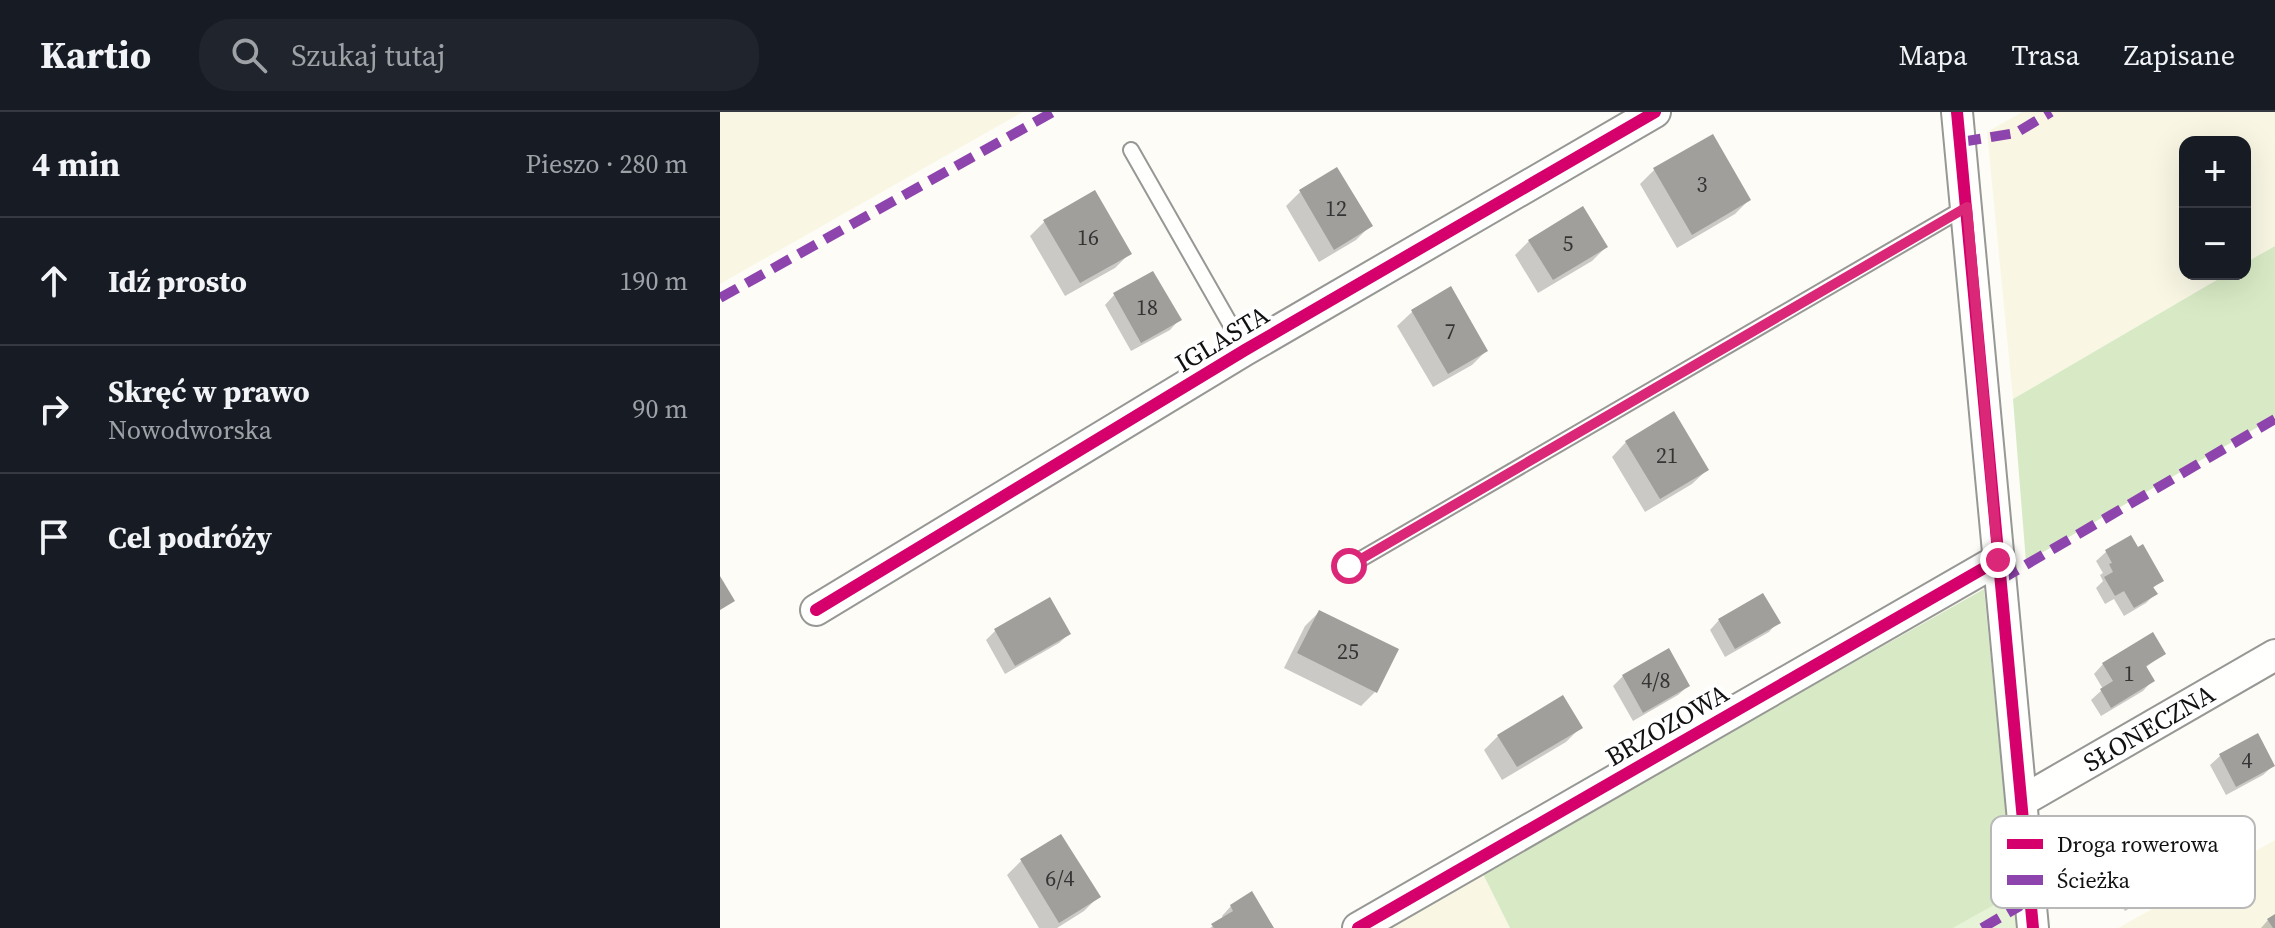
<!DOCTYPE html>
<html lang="pl">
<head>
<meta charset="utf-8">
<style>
  body { margin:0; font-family:"Source Serif 4",serif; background:#20242c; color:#f1f3f6 }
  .controls { position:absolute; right:24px; top:24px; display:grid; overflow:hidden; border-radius:16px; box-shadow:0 8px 32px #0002 }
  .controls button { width:72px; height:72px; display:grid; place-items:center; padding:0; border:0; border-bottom:2px solid #363941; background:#171b24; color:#f1f3f6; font:40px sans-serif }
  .stop { position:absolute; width:24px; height:24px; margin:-18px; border:6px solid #db2777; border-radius:50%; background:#fff }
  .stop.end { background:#db2777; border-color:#fff; box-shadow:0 2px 8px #0008 }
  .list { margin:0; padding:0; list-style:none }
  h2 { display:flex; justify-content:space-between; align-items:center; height:104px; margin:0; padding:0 32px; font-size:34px }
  h2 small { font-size:26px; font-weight:400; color:#9ea1a6 }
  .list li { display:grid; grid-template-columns:52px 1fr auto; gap:24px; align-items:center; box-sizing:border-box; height:128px; padding:0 32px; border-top:2px solid #363941 }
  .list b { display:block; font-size:30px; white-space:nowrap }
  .list p { margin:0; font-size:26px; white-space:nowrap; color:#9ea1a6 }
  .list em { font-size:26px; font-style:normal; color:#9ea1a6 }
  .icon { flex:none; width:44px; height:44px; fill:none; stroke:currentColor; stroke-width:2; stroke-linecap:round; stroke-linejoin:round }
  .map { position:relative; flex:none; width:1555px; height:816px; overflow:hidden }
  header { display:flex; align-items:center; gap:48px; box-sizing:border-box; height:112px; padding:0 40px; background:#171b24; border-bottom:2px solid #363941 }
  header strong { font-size:38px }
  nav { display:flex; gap:44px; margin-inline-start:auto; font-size:28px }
  .search { width:560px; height:72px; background:#20242c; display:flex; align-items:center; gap:20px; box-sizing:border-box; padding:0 28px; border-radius:32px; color:#9ea1a6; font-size:30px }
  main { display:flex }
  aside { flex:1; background:#171b24 }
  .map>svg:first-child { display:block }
</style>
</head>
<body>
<header>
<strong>Kartio</strong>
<div class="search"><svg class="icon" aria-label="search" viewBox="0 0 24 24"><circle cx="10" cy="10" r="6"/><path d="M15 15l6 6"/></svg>Szukaj tutaj</div>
<nav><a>Mapa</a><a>Trasa</a><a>Zapisane</a></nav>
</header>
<main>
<aside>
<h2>4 min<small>Pieszo · 280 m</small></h2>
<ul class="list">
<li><svg class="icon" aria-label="ahead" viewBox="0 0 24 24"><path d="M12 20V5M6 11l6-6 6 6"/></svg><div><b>Idź prosto</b></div><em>190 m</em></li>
<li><svg class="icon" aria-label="right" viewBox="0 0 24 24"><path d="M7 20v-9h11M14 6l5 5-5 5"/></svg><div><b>Skręć w prawo</b><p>Nowodworska</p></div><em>90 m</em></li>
<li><svg class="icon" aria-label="arrive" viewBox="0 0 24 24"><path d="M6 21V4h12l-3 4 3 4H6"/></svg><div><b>Cel podróży</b></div></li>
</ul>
</aside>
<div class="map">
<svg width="1555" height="816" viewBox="0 0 1555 816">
  <rect width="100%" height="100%" fill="#fdfcf7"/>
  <path fill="#f9f7e4" d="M 0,0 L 303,0 L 0,172 Z
    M 1302,0 L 1555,0 L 1555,134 L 1525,151 L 1525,30 L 1465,30 L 1465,162 L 1507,162 L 1293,287 L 1267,20 Z
    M 1555,728 L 1555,816 L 1398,816 Z
    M 762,760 L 790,816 L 666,816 Z"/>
  <path fill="#e7f3d7" d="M 1294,782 L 1296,816 L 1233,816 Z"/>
  <path fill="#d8eac5" d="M 1555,134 L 1555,305 L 1306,450 L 1293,287 L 1507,162 L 1525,162 L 1525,151 Z
    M 1264,477 L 1294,782 L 1233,816 L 790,816 L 762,760 Z"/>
  <path fill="#0003" d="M 935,57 L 1029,88 L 1015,102 L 957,136 L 920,72 Z
    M 580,80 L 650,114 L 636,128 L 599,150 L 566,94 Z
    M 325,109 L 409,142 L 395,156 L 345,184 L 310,124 Z
    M 809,129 L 886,135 L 872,149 L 818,181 L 795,143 Z
    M 730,177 L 766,239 L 752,253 L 713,275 L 677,214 L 692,200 Z
    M 394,183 L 459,208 L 450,218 L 411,239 L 385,193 Z
    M 906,330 L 987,358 L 972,372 L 925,400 L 892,345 Z
    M 1410,426 L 1442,468 L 1432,477 L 1435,482 L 1426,491 L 1404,504 L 1394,487 L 1385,492 L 1376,476 L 1383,469 L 1380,463 L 1383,461 L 1376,449 L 1386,440 Z
    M 599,500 L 655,580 L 641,594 L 564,556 L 585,514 Z
    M 999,508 L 1058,510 L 1049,520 L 1005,545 L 990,518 Z
    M 275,519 L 349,522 L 339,531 L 285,562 L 266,528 Z
    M 948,538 L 968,574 L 958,583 L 913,609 L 893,574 L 903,564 Z
    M 1443,542 L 1425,556 L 1432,569 L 1423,579 L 1381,604 L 1371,588 L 1383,577 L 1374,562 L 1383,552 Z
    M 860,616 L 846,630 L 782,668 L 764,638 L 778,624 Z
    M 1537,624 L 1553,654 L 1543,663 L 1506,683 L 1490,653 L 1500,644 Z
    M 1381,734 L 1442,773 L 1433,783 L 1405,799 L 1389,775 L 1392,772 L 1383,758 L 1380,760 L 1371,744 Z
    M 301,749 L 378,785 L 364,799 L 337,816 L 319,816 L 287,763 Z
    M 511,794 L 552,816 L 490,816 L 503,807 L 502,804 Z
    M 1555,804 L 1555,816 L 1541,816 L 1548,808 Z"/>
  <path fill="#a19f9c" d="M 993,22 L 1031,88 L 972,123 L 933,56 Z
    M 617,55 L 653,114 L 614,138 L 579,78 Z
    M 375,78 L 412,142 L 360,171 L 323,108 Z
    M 863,94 L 888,135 L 833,168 L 808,128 Z
    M 433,159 L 462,208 L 421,231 L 393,181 Z
    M 731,174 L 768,239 L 728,262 L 691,198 Z
    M 954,299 L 989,358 L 940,387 L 905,329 Z
    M 1411,423 L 1418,435 L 1423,432 L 1444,469 L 1433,475 L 1438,482 L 1414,496 L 1404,479 L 1395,484 L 1384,465 L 1393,460 L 1389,452 L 1392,451 L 1385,438 Z
    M 0,464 L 15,489 L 0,498 Z
    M 1043,481 L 1061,511 L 1015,537 L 998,507 Z
    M 330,485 L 351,522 L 295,554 L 274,517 Z
    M 599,498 L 679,537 L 657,581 L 577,541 Z
    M 1433,520 L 1446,542 L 1426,554 L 1435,569 L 1391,596 L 1380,577 L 1393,569 L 1382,551 Z
    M 949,536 L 970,574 L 923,601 L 902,563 Z
    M 843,583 L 863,616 L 797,655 L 777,623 Z
    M 1538,621 L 1555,654 L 1516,675 L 1499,642 Z
    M 341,722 L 381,785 L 339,811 L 300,747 Z
    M 532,779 L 554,816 L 494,816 L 491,812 L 513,799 L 510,793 Z
    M 1555,802 L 1555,816 L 1553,816 L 1547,807 Z"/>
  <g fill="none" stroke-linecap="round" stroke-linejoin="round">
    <defs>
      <path id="lane" d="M 411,38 L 525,238
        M 629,454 L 1246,95"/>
      <path id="street" d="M 1237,0 L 1313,816
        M 96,498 L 525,238 L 935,0
        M 1302,689 L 1555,543
        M 638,816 L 1278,448"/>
    </defs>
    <use href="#lane" stroke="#979795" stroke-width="18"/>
    <use href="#street" stroke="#979795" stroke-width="34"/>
    <use href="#lane" stroke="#fffffe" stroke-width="14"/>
    <use href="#street" stroke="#fffffe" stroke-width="30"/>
    <path stroke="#8e44ad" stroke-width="10" stroke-dasharray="20 10" stroke-linecap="butt" d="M 1241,30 L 1296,21 L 1331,0
      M 0,186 L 333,0
      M 1280,468 L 1555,307
      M 1262,816 L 1310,788"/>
    <defs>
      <path id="cycleway" d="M 1237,0 L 1313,816
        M 96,498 L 525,238 L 935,0
        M 638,816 L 1278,448"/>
    </defs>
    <use href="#cycleway" stroke="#fff" stroke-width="17"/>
    <use href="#cycleway" stroke="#d6006c" stroke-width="12"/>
  </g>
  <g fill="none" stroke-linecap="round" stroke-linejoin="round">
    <path stroke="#db2777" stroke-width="10" d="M 629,454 L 1247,95 L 1278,448"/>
  </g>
  <g text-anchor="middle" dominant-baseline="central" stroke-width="8" stroke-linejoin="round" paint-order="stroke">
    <g font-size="22" fill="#353434">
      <text x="982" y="72">3</text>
      <text x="616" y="96">12</text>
      <text x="368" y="125">16</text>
      <text x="848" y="131">5</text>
      <text x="427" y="195">18</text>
      <text x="730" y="219">7</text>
      <text x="947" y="343">21</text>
      <text x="628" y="539">25</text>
      <text x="1409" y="561">1</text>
      <text x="936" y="568">4/8</text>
      <text x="1527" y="648">4</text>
      <text x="340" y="766">6/4</text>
    </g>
    <g font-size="26" fill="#111" stroke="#fff">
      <text transform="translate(502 227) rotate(-31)">IGLASTA</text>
      <text transform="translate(947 613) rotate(-30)">BRZOZOWA</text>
      <text transform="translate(1429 616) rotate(-30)">SŁONECZNA</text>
    </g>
  </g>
  <rect x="1271" y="704" width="264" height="92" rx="12" fill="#fff" stroke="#b8b8b8" stroke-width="2"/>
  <rect x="1287" y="727" width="36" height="10" fill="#d6006c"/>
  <rect x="1287" y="763" width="36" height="10" fill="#8e44ad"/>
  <g font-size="22" fill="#111">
    <text x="1337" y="740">Droga rowerowa</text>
    <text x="1337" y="776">Ścieżka</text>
  </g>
</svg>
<div class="controls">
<button>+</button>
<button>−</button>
</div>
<div class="stop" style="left:629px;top:454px"></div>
<div class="stop end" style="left:1278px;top:448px"></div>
</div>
</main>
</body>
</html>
